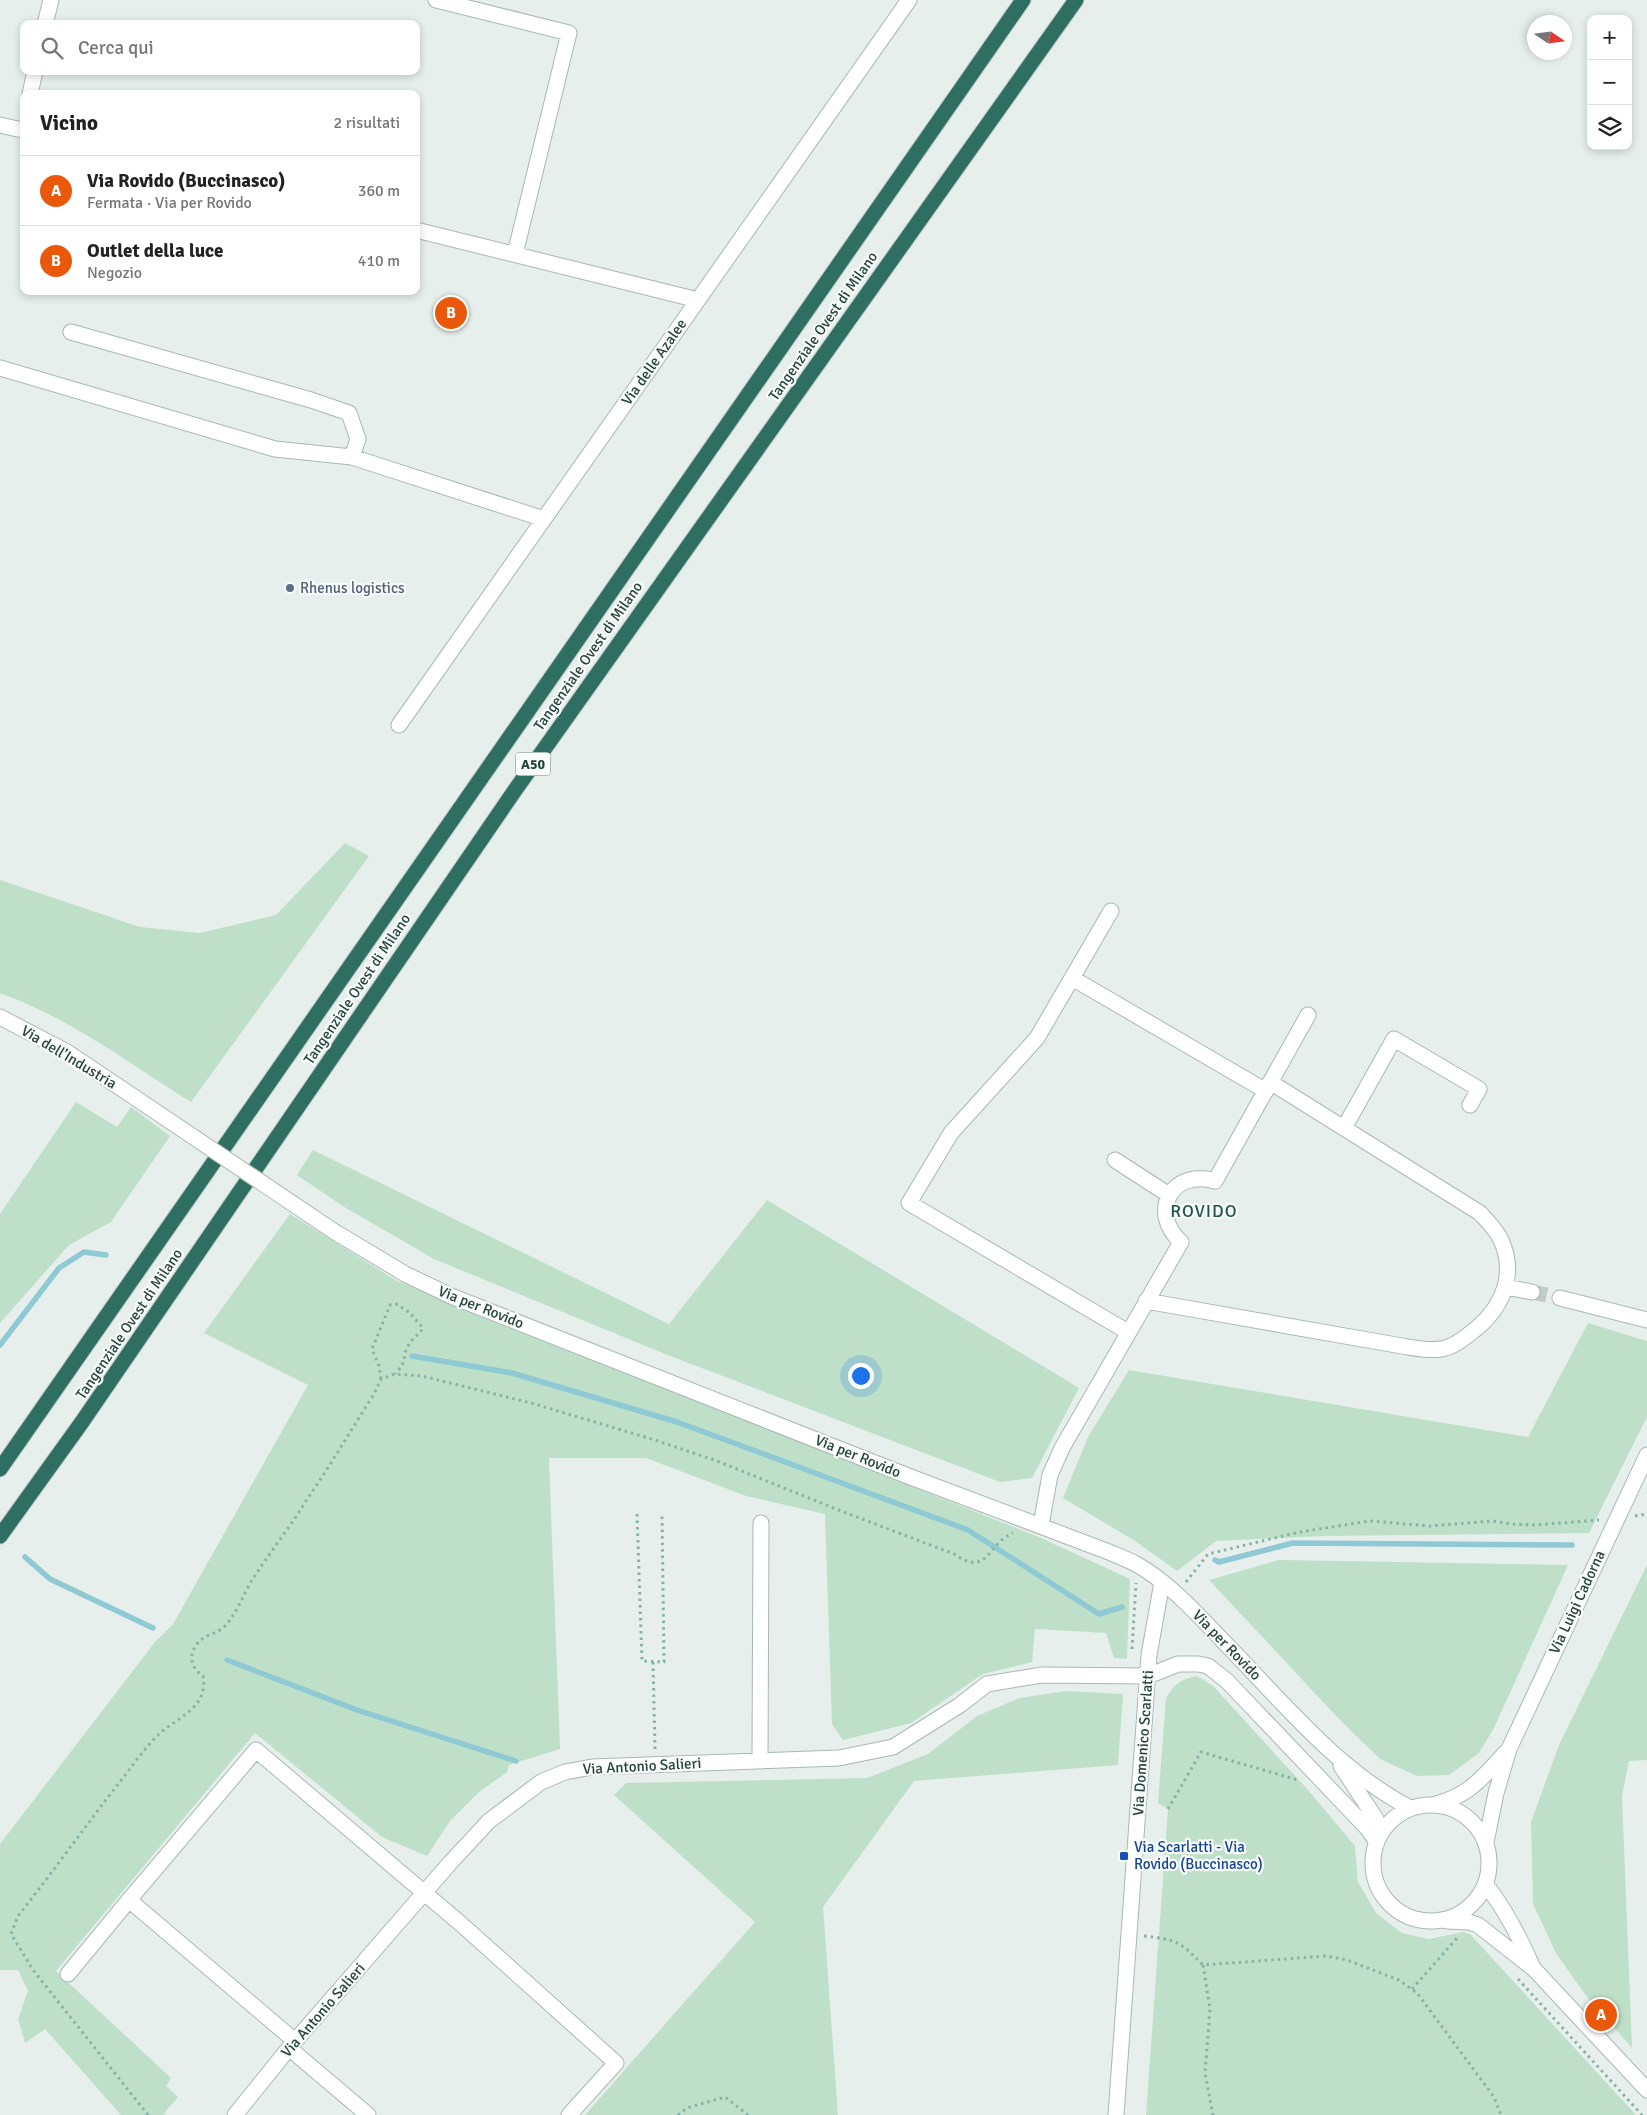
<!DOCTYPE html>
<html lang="it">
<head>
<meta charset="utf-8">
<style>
  body { margin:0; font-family:Signika,sans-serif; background:#f6f6f6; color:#222 }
  .controls { position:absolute; right:15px; top:15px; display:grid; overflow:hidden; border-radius:10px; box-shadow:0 2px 8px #0003 }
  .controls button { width:45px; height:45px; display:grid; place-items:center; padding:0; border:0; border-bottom:1px solid #e0e0e0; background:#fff; color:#222; font:25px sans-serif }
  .compass { position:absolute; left:1527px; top:15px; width:45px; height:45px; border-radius:50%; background:#fff; box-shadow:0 2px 8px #0003; rotate:103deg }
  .you { position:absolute; left:860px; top:1375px; width:18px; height:18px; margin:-12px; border:4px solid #fff; border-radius:50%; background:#1a73e8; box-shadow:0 0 0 8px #1a73e833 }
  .badge { display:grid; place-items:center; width:32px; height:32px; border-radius:50%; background:#ea580c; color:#fff; font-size:16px; font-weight:700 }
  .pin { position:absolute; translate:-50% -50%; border:2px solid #fff; box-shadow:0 1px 5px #0006 }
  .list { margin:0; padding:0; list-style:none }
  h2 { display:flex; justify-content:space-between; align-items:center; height:65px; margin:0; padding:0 20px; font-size:21px }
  h2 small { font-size:16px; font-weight:400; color:#767676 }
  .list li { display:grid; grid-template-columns:32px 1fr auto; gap:15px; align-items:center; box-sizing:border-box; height:70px; padding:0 20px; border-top:1px solid #e0e0e0 }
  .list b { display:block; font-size:19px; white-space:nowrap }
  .list p { margin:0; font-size:16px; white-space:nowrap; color:#767676 }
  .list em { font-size:16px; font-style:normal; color:#767676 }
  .icon { flex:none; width:28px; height:28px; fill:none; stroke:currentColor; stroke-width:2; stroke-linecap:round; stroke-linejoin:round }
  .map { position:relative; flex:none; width:1647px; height:2115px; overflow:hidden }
  .search { position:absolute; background:#fff; box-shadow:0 2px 8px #0003; left:20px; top:20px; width:400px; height:55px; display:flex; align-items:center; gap:12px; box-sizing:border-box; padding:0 18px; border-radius:10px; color:#767676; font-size:19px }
  .panel { position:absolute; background:#fff; box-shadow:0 2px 8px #0003; left:20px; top:90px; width:400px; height:205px; border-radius:10px }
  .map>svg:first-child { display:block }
</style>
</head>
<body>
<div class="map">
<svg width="1647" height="2115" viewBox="0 0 1647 2115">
  <rect width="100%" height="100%" fill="#e6efeb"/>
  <path fill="#bfe0c8" d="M 345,843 L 369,856 L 191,1102 C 130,1064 68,1017 0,993 L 0,880 L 140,927 L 200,933 L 276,915 Z
    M 76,1102 L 117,1127 L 131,1107 L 170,1136 L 111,1222 L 69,1245 L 0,1323 L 0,1214 Z
    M 313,1150 L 669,1324 L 767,1200 L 1079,1388 L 1032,1478 L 1000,1482 L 665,1354 L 434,1259 L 341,1205 L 297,1175 Z
    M 290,1214 L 397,1281 L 1041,1538 L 1130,1579 L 1127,1659 L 1114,1658 L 1106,1633 L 1035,1629 L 1032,1662 L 983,1674 L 911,1723 L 843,1740 L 832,1724 L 825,1514 L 746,1496 L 646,1458 L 549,1458 L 560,1749 L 509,1765 L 507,1772 L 479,1792 L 450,1821 L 427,1856 L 382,1837 L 255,1733 L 56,1971 L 171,2078 L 166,2086 L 178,2097 L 164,2113 L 166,2115 L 121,2115 L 45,2029 L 25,2043 L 18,2019 L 28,1991 L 18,1970 L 0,1970 L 0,1844 L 155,1642 L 173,1624 L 308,1385 L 204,1333 Z
    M 1588,1323 L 1647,1341 L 1647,1417 L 1589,1533 L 1325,1536 L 1216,1541 L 1177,1571 L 1135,1541 L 1063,1498 L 1088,1437 L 1129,1370 L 1528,1437 Z
    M 1279,1560 L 1568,1565 L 1494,1728 L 1479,1753 L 1449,1775 L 1417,1776 L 1380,1759 L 1339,1719 L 1209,1580 Z
    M 1647,1565 L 1647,1760 L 1629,1761 L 1622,1796 L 1632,2048 L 1584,1993 L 1556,1953 L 1533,1904 L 1531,1822 L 1559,1745 Z
    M 1197,1676 L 1213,1686 L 1308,1790 L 1355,1846 L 1358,1882 L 1376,1913 L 1402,1933 L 1429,1939 L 1463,1932 L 1470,1934 L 1636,2115 L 1146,2115 L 1168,1809 L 1158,1803 L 1166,1699 C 1174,1684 1181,1679 1197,1676 Z
    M 1065,1691 L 1123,1694 L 1118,1765 L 914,1781 L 823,1907 L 838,2115 L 585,2115 L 755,1922 L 614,1795 L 626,1783 L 867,1778 L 928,1754 L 977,1716 L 1020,1698 Z"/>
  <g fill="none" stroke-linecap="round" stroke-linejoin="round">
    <path stroke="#8ec9d4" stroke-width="5.5" d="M 0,1345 L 59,1268 L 84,1252 L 106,1255
      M 412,1356 L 512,1373 L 677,1422 L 815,1473 L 968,1530 L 1099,1614 L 1122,1607
      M 25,1557 L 50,1579 L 153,1628
      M 1215,1560 L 1219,1562 L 1293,1543 L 1572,1545
      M 227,1660 L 357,1710 L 516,1761"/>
    <path stroke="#bfccc8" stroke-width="15" stroke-dasharray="15 8" stroke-linecap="butt" d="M 1532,1292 L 1560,1298"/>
    <defs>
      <path id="minor" d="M 436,0 L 569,33 L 515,254
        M 45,24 L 51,0
        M 30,94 L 35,71
        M 0,125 L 22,130
        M 416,230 L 698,300
        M 71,332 L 311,400 L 349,413 L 358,439 L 352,457
        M 0,368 L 275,449 L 352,457 L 544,519
        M 399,725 L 909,0
        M 1111,911 L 1037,1038 L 951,1133 L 909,1203 L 1128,1332
        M 1072,978 L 1266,1091
        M 0,1017 L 67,1052 L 137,1099
        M 1344,1128 L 1394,1039 L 1479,1089 L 1470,1105
        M 1115,1160 L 1169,1195
        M 335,1232 L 405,1274 L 451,1296 L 908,1476 L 1109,1552 C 1118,1556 1127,1559 1136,1564 C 1170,1583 1197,1614 1224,1642 C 1281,1700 1337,1770 1410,1808
        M 1506,1287 L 1532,1292
        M 1560,1298 L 1647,1320
        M 1146,1301 L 1402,1346 C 1415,1348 1428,1351 1441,1349 C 1454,1347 1466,1337 1477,1328 C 1504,1305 1516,1273 1501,1240 C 1496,1229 1487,1221 1480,1213 L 1270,1082
        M 1041,1525 L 1050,1475 L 1062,1448 L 1181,1242 C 1148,1212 1172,1168 1215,1181 L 1308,1015
        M 760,1760 L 761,1523
        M 1341,1766 L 1376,1819 L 1381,1833
        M 1436,1804 C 1469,1796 1484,1776 1506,1752
        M1373 1863a58 58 0 1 1 116 0a58 58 0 1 1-116 0Z
        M 1486,1842 L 1496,1793 L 1509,1749 L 1647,1455
        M 1486,1885 C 1506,1910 1520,1938 1533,1968
        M 1447,1921 L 1469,1922 L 1478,1925 L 1534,1969 L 1647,2090
        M 68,1974 L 129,1900
        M 295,2041 L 129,1900 L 256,1750 L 461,1924 L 616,2063 L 569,2115
        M 289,2048 L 368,2115
        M 235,2115 L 289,2048 L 450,1863 L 489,1821 L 541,1782 L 565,1772 L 592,1767 L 839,1758 L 893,1747 L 960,1705 L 987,1684 L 1042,1675 L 1148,1676 L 1178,1664 L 1198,1664 L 1208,1666 L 1227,1681 L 1367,1828 L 1377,1842
        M 1116,2115 L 1149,1655 L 1162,1582"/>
      <path id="highway" d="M 0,1469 L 1023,0
        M 0,1536 L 82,1422 L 513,793 L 1076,0"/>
    </defs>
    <use href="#minor" stroke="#a8b8b2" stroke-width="17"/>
    <use href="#highway" stroke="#c2cac8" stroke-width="17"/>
    <path stroke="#86b3a5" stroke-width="3" stroke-dasharray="2.5 4" stroke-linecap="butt" d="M 381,1379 L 379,1366 L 372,1349 L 390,1305 L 396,1304 L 409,1312 L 423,1328 C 419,1335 411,1339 408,1346 C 401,1359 409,1359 395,1374
      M 637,1514 L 642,1661 L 664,1662 L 662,1514
      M 1635,1516 L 1647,1514
      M 1186,1582 L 1208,1554 L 1300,1532 L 1370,1521 L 1430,1526 L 1492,1521 L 1512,1524 L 1535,1525 L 1599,1520
      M 1132,1649 L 1136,1583
      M 653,1662 L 655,1749
      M 1168,1809 L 1201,1752 L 1298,1780
      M 1144,1936 C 1178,1940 1179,1941 1203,1965 L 1326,1956 L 1347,1960 L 1399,1980 L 1417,1993 L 1494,2097 L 1501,2115
      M 1203,1965 L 1210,2009 L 1205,2073 L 1213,2115
      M 1518,1979 L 1642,2115
      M 1412,1989 L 1458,1937
      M 148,2115 L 33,1970 L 11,1934 L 18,1916 C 51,1874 82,1831 115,1788 C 129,1771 142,1751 158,1735 C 177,1717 209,1708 203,1676 C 191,1668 188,1656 197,1644 C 204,1634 218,1634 225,1626 C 238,1612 244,1592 254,1577 C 271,1551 290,1527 306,1501 C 330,1466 351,1430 374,1394 L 381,1379 L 395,1374 L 422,1376 L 531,1403 L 655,1440 L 717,1461 L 841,1511 L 954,1554 C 989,1578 987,1543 1013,1533
      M 678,2115 L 687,2108 L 725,2097 L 748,2115"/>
    <use href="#minor" stroke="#fff" stroke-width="15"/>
    <use href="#highway" stroke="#2f6f62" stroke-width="15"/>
    <defs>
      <path id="minor-bridge" d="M 137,1099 L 335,1232"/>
    </defs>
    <use href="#minor-bridge" stroke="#a8b8b2" stroke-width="17" stroke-linecap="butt"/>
    <use href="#minor-bridge" stroke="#fff" stroke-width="15"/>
  </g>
  <circle fill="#5c6f8a" stroke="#f7fbf9" stroke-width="2" cx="290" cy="588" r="5"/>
  <rect fill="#1a4fb4" stroke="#f7fbf9" stroke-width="2" x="1119" y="1851" width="10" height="10" rx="2.5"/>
  <g text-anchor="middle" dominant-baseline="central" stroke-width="4.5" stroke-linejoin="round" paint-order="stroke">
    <rect fill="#f7fbf9" stroke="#637a73" stroke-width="1" x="515.5" y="752.5" width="35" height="23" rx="4"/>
    <g font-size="14" font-weight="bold" fill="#24423a">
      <text x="533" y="764">A50</text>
    </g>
    <g font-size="15" fill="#24423a" stroke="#f7fbf9">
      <text transform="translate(823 326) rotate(-55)">Tangenziale Ovest di Milano</text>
      <text transform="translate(654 362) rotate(-55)">Via delle Azalee</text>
      <text transform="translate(588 656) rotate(-55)">Tangenziale Ovest di Milano</text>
      <text transform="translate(357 989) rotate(-56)">Tangenziale Ovest di Milano</text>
      <text transform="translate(69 1057) rotate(31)">Via dell'Industria</text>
      <text transform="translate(481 1307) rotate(22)">Via per Rovido</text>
      <text transform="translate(129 1324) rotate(-56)">Tangenziale Ovest di Milano</text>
      <text transform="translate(858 1456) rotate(22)">Via per Rovido</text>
      <text transform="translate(1577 1602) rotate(-65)">Via Luigi Cadorna</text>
      <text transform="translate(1227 1645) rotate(46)">Via per Rovido</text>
      <text transform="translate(1143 1743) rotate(-86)">Via Domenico Scarlatti</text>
      <text transform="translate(642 1766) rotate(-3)">Via Antonio Salieri</text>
      <text transform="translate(323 2010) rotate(-49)">Via Antonio Salieri</text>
    </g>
    <g font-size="15" fill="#4e5e75" stroke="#f7fbf9" text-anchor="start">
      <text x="300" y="588">Rhenus logistics</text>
    </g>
    <g font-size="15" fill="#164399" stroke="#f7fbf9" text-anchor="start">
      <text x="1134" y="1847">Via Scarlatti - Via<tspan x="1134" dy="17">Rovido (Buccinasco)</tspan></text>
    </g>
    <g font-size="18" letter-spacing="1" fill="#1f5548" stroke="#f7fbf9">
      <text x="1204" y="1211">ROVIDO</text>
    </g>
  </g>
</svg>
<div class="controls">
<button>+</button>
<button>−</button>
<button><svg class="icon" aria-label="layers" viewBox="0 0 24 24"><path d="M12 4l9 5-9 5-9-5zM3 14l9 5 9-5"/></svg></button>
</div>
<svg class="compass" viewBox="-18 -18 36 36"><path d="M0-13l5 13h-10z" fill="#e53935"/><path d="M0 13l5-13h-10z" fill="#767676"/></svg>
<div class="you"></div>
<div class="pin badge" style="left:1601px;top:2015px">A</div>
<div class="pin badge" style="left:451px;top:313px">B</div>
<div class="search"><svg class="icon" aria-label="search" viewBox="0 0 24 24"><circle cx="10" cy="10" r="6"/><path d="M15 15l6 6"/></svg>Cerca qui</div>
<section class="panel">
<h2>Vicino<small>2 risultati</small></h2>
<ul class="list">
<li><span class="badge">A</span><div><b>Via Rovido (Buccinasco)</b><p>Fermata · Via per Rovido</p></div><em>360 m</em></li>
<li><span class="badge">B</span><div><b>Outlet della luce</b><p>Negozio</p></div><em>410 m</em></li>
</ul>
</section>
</div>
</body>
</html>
